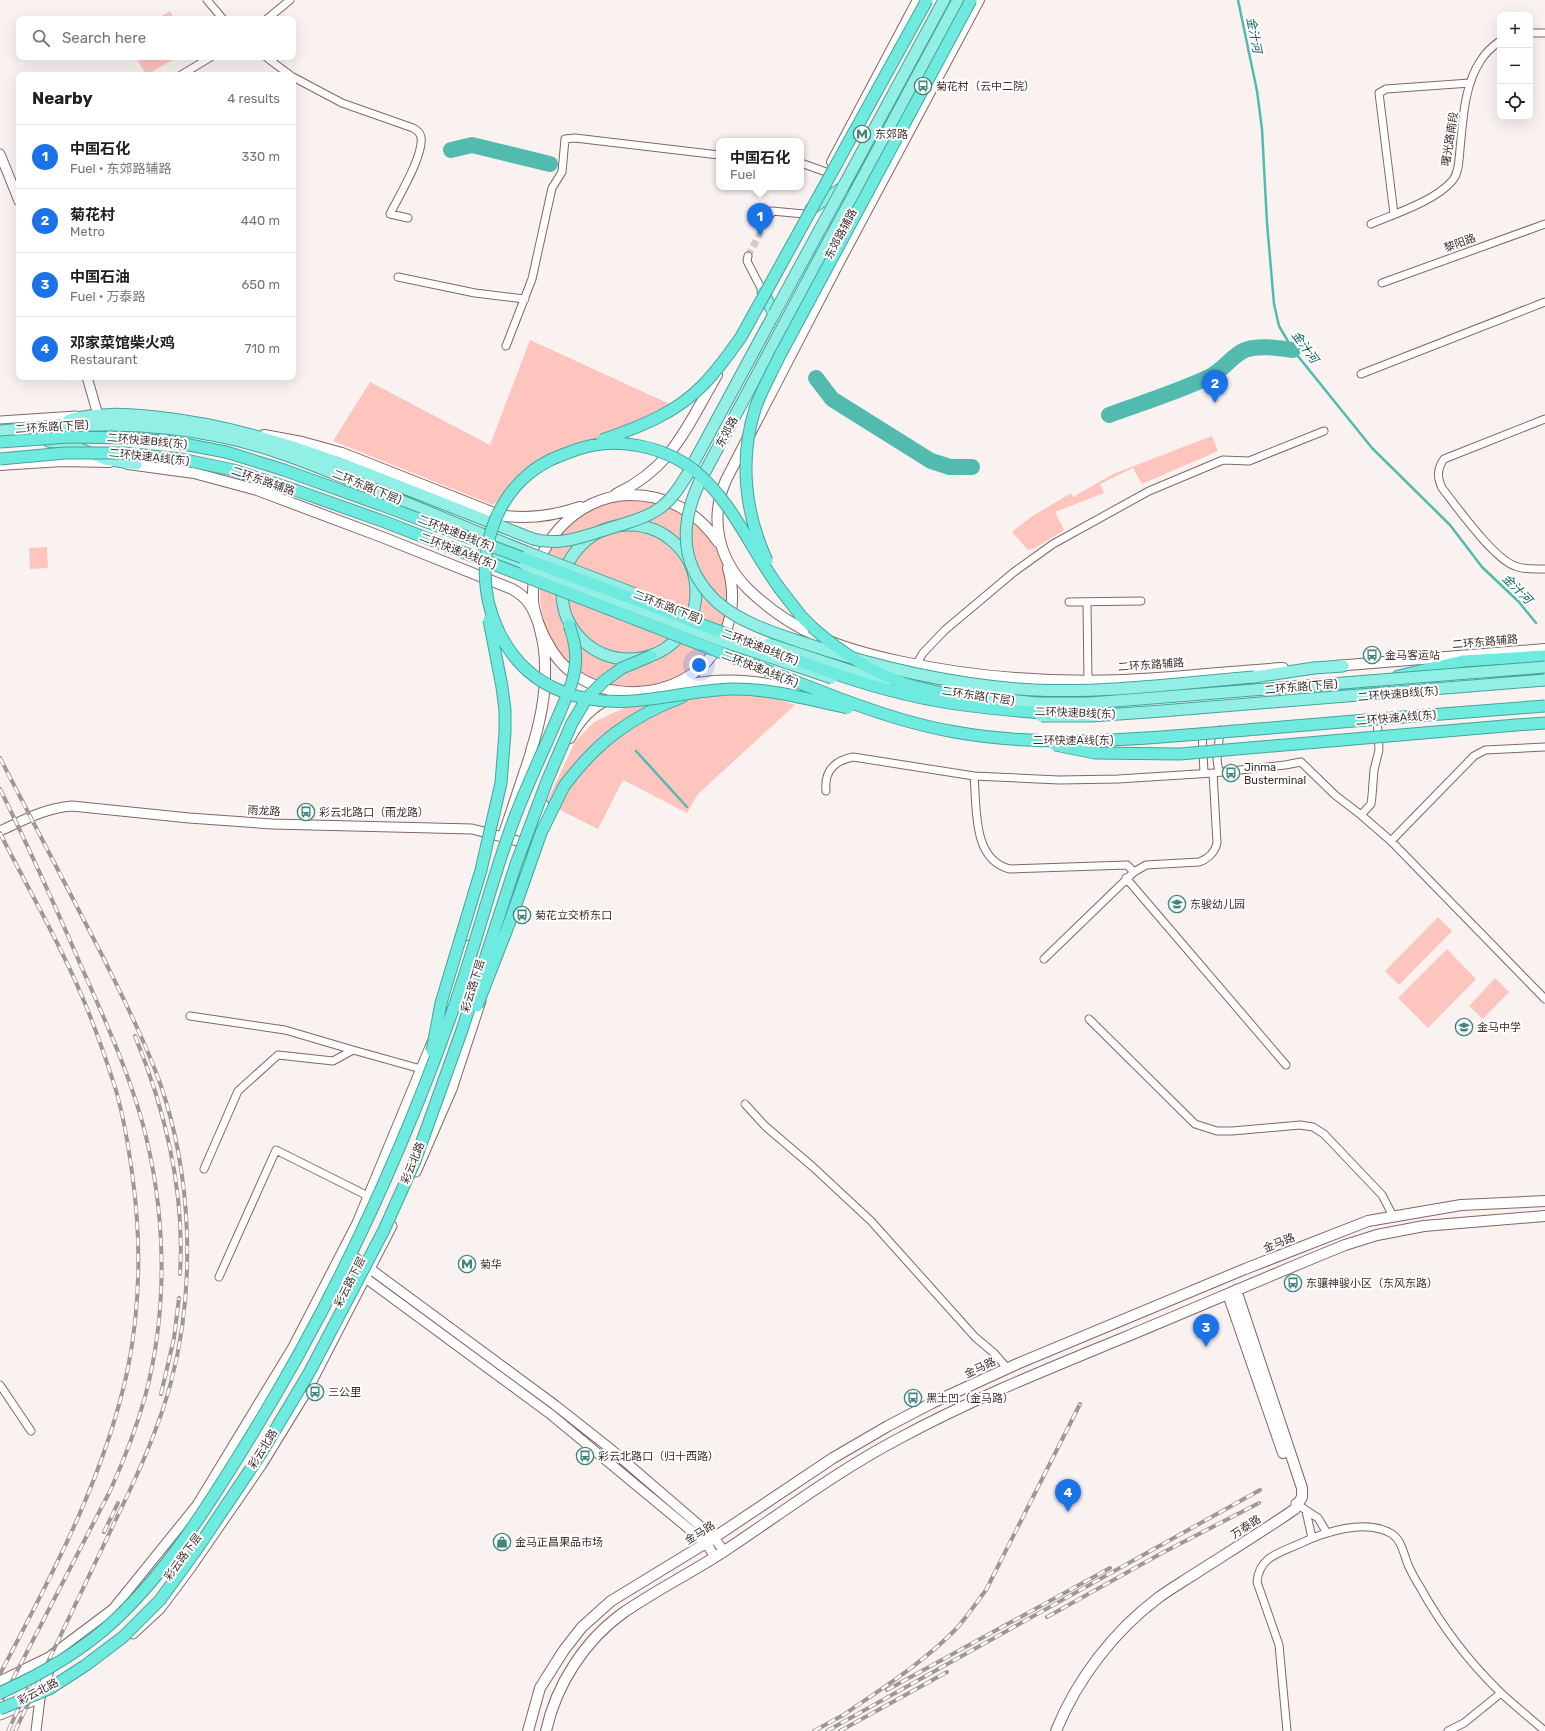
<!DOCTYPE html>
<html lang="en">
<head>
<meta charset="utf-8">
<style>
  body { margin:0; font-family:Rubik,"Noto Sans SC",sans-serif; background:#f6f6f6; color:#202124 }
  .controls { position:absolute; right:12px; top:12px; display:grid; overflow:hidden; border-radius:8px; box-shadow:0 4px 16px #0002 }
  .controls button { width:36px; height:36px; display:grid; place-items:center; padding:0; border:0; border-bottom:1px solid #e0e0e0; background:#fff; color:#202124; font:20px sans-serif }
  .you { position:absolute; left:699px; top:665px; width:14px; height:14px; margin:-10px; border:3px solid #fff; border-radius:50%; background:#1a73e8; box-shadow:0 0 0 6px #1a73e833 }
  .badge { display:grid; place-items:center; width:26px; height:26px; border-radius:50%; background:#1a73e8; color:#fff; font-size:13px; font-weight:700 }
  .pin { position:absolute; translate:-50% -33px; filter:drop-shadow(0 1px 2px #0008) }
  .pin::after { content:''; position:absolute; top:21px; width:14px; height:12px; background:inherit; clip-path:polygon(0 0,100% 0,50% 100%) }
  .popup { position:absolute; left:716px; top:138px; width:88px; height:52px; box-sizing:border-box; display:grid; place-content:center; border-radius:8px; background:#fff; filter:drop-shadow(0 1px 3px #0005); font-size:13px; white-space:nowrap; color:#757577 }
  .popup b { font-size:15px; color:#202124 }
  .popup::after { content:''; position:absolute; left:50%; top:100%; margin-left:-8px; border:8px solid transparent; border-top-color:#fff }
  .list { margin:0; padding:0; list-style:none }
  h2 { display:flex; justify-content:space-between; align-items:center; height:52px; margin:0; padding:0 16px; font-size:17px }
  h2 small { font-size:13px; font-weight:400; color:#757577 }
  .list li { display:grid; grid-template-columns:26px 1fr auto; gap:12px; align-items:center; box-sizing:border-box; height:64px; padding:0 16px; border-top:1px solid #e0e0e0 }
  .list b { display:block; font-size:15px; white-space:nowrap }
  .list p { margin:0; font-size:13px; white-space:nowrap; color:#757577 }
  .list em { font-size:13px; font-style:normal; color:#757577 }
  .icon { flex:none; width:22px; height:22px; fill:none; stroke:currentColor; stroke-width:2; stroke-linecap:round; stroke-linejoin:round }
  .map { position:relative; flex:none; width:1545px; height:1731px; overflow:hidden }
  .search { position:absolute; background:#fff; box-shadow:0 4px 16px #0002; left:16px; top:16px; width:280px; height:44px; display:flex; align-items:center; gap:10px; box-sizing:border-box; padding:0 14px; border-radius:8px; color:#757577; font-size:15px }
  .panel { position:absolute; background:#fff; box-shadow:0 4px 16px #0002; left:16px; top:72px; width:280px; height:308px; border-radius:8px }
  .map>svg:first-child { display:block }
</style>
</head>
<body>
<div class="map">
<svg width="1545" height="1731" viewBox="0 0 1545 1731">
  <rect width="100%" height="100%" fill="#faf2f1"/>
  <path fill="#fdc5bd" d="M 170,11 L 174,19 L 157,19 Z
    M 136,57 L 178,57 L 146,75 Z
    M 530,340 L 672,405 L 649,423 L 537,466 L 493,505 L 333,441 L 370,382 L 490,445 Z
    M 1212,436 L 1218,451 L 1142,484 L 1133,468 L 1100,484 L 1104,493 L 1055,512 L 1064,530 L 1035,548 L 1028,550 L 1012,532 L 1031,517 L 1071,493 L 1073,497 L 1113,474 Z
    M540 594a94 94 0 1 1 188 0a94 94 0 1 1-188 0Z
    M 47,547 L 48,568 L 30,569 L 29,548 Z
    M 734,683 L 795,705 L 698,794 L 687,813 L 623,780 L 598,829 L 546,803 L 575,742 L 594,722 L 635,703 Z
    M 1438,917 L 1452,931 L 1399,985 L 1385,971 Z
    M 1447,949 L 1476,979 L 1428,1028 L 1398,998 Z
    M 1495,978 L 1509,992 L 1483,1019 L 1469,1006 Z"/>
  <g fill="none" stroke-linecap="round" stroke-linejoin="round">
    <path stroke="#53bab0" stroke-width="2.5" d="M 1238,0 L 1257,91 L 1262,129 L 1267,223 L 1274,304 L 1279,326 L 1293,350 L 1372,448 L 1450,525 L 1482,567 L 1519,602 L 1536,623
      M 636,751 L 687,807"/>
    <path stroke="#53bab0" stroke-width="16" d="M 451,150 L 472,145 L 550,164
      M 816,378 L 832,399 L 931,461 L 950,467 L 972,467
      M 1109,415 C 1142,403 1177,392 1209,377 C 1223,371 1232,355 1245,350 C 1259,345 1278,348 1293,350"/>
    <path stroke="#d4cbca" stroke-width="7" stroke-dasharray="7 3.5" stroke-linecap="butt" d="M 748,256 L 770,215"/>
    <defs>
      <path id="minor" d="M 207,0 L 223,19
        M 267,19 L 290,0
        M 1530,33 L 1545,33
        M 266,57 L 290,75
        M 181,75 L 211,57
        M 293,77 L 342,103 L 413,128 C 417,130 420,132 421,137 C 424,155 399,196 390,214 L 408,218
        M 801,163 L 826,172
        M 1394,214 L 1379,93 L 1386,89 L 1470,83
        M 770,215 L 772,211 L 804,214
        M 1371,224 C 1394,214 1435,201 1452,181 C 1459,174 1459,159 1460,149 C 1463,120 1464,85 1481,60 C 1486,52 1493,46 1500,41
        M 748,256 L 747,261 L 763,292
        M 398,277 L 475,293 L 525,299
        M 1382,283 L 1545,224
        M 506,346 L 532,279 L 552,188 L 562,172 L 565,139 L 575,138 L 719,155
        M 1361,374 L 1545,302
        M 1545,419 L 1444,459 C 1437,469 1437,477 1442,488 C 1457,507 1493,558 1515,566 C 1524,570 1535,569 1545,569
        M 0,420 L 76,415
        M 1069,602 L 1141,601
        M 1087,603 L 1088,680
        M 916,665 L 923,653 L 945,630 L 1014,572 L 1053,544 L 1149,491 L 1223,460 L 1249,461 L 1324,431
        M 1202,732 L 1204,773
        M 1219,772 L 1217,760 L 1220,730
        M 974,776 C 977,808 972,860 1010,869 L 1127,865 L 1134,872
        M 826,791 C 824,771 834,761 853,757 L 974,776 L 1059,780 L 1118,779 L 1213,773 L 1285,765 L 1301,762 L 1335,795 L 1361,815 L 1391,841 L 1545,999
        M 1361,815 L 1371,804 L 1372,796 L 1374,770 L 1379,750 L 1377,717
        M 1391,841 L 1474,756 L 1485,750 L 1545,747
        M 1126,878 L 1286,1065
        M 1044,959 L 1134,872 L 1146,865 L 1199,862 C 1208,859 1215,852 1217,843 L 1213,773
        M 190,1016 L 285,1030 L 353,1050
        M 1089,1019 L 1195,1124 L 1217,1131 L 1232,1131 L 1300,1125 L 1313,1127 L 1324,1134 L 1382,1195 L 1393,1216
        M 745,1104 L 765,1126 L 813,1167 L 871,1221 L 975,1337 L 995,1354 L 1007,1368
        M 204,1169 L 238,1091 L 278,1055 L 333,1061 L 353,1050 L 421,1069
        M 219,1277 L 276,1150 L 368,1196
        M 0,1385 L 31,1431
        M 1295,1503 L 1318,1518 L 1327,1533
        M 1306,1511 L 1312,1538
        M 1287,1731 L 1279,1645 L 1257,1582 C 1259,1557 1279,1553 1299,1544 C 1324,1532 1366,1518 1392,1534 C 1403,1541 1404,1558 1410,1569 C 1413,1575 1416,1581 1420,1587 C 1441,1625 1470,1663 1501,1693 C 1515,1706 1530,1718 1545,1731
        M 1448,1731 L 1464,1723 L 1501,1693"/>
      <path id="tertiary" d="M 0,154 L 19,201
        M 87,377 L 100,422
        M 0,831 C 24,820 45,808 72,806 L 189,818 L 272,824 L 472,829 L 529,844
        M 503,835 L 531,751
        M 515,891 L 544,805
        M 443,1013 L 469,945
        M 416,1172 L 452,1089 L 481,1001
        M 346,1251 L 555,1405 L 607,1446 L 714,1538 L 724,1551
        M 341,1260 L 549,1413 L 706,1543 L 715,1557
        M 133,1634 L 160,1609 L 190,1569 L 261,1466 L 307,1391 L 392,1226
        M 0,1681 L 49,1657 L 113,1609 L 197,1505 L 293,1347 L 357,1223 L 432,1042
        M 0,1715 L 35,1700
        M 36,1731 L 40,1698 L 51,1664"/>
      <path id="secondary" d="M 979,0 L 838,264 L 726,480 C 709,519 718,559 748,589 C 792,632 839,648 898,661 C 972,677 1048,683 1124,680 C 1177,678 1230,671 1283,668
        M 832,162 L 918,0
        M 264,435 L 302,442 L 342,453 L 499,515 C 527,520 553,516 580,507
        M 128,464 L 194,473 L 257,490 L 382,537 L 512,589 C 536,602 534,618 546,640 C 553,654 564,668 577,676 C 595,688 616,693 638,692 C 703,689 746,631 728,568
        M 0,465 L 62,461 L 110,462
        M 616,494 C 673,467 687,426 717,375
        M 1335,666 L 1545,649
        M 678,686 C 732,675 766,681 819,697
        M 570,738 C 579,721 591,707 609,699
        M 531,751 C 540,723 546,696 545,667 C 545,656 544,645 541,634 C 539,623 534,612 533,601 C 530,547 575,495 631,495 C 667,495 698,512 718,542
        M 1228,1294 L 1283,1453
        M 528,1731 L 540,1688 L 564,1650 L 582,1627 L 611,1601 L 706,1543 L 833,1458 L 888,1426 L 932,1403 L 1017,1364 L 1245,1269 L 1368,1221 L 1461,1205 L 1545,1201
        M 546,1731 C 556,1685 585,1640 623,1613 C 656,1590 693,1572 726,1550 C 783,1512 839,1470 900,1438 C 972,1399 1048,1369 1123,1338 C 1198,1307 1271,1275 1345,1245 L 1377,1235 L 1424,1226 L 1545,1216
        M 1056,1731 C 1077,1679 1114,1631 1158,1598 C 1170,1589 1184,1581 1196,1573 C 1229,1552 1263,1531 1295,1509 L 1302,1497 L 1302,1488 L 1236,1290"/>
      <path id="primary" d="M 811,209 L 843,187 L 944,0
        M 69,420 C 98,412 127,414 156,417 C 246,426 331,459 414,492 C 454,508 493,523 533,539
        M 0,431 C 74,423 149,421 222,437 C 267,446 311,464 353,481 C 412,505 471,530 529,553
        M 48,441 L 68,444 L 105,459 L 136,464
        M 687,475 L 774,314 L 763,292
        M 699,483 L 958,0
        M562 592a67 67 0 1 1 134 0a67 67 0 1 1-134 0Z
        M 484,549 L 525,565
        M 1254,677 L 1314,668 L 1343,666"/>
      <path id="trunk" d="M 780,589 L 801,616 L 812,627
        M 1398,676 L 1463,661 L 1545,656
        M 1322,693 L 1369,684
        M 1516,725 L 1545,723
        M 564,786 C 597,742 630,717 682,697"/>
    </defs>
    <use href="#minor" stroke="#856662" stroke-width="9"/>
    <use href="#tertiary" stroke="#856662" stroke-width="11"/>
    <use href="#secondary" stroke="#856662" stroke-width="12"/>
    <use href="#primary" stroke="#45a49a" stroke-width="13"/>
    <use href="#trunk" stroke="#45a49a" stroke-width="13"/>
    <use href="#minor" stroke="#fff" stroke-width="7"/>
    <use href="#tertiary" stroke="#fff" stroke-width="9"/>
    <use href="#secondary" stroke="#fff" stroke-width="10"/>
    <use href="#primary" stroke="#92efe6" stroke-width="11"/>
    <use href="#trunk" stroke="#6eeade" stroke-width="11"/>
    <defs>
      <path id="rail" d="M 0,758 C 34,825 69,890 103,957 C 123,998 144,1039 160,1083 C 192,1175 196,1288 171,1382 C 161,1420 146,1456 129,1492 L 15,1731
        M 0,789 C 29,848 56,908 82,968 C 104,1018 127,1068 142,1121 C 166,1209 169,1308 145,1397 C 136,1429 124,1460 110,1491 L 0,1704
        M 0,833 C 27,887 58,939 81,994 C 94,1024 105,1056 115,1087 C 124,1117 129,1149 133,1180 C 141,1241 140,1307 128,1368 C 105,1477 51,1577 0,1674
        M 135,1036 C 166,1112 185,1192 180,1274
        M 161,1394 L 174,1338 L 179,1298
        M 104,1532 L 118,1503
        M 1047,1617 L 1162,1553 L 1259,1503
        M 887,1690 L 1110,1568
        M 842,1716 C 881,1689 923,1663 956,1629 C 967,1617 976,1603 986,1590 L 1080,1404
        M 8,1731 L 33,1678
        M 814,1731 L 845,1714
        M 827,1731 L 1260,1490
        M 840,1731 L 947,1672"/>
    </defs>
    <use href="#rail" stroke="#a19694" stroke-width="4"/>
    <use href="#rail" stroke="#fff" stroke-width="2.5" stroke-dasharray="8" stroke-linecap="butt"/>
    <defs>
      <path id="primary-bridge" d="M 774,314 L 843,187
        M 699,483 C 679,527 680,567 717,602 C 741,623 774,633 804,643 C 879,668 955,686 1035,690 C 1108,693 1182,683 1254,677
        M 533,539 C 561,547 587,535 614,527 C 629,522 644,519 657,510 C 670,502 679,488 687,475
        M 529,553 L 635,594
        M 525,565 L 720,640 L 832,678
        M 769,644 L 851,671 L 889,680
        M 968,696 L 1037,703 L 1090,703 L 1545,667
        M 1041,716 L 1091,716 L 1162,711 L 1545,680"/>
      <path id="trunk-bridge" d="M 602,440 C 639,427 675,414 703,385 C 717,371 729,354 741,337 L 927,0
        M 0,442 L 69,437 L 129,438 L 173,442 L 226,452 L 284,470 L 384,506 L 802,662 C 845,678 888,692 933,700 C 972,708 1012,710 1051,714
        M 0,459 L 65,453 L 124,453 L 181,459 L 233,470 L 295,490 L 385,522 L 838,698 C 876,712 914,725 955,732 C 1055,750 1158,737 1259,729 C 1354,721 1450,713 1545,706
        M 767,561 C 745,513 739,460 755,409 C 761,391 771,374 779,357 L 971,0
        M 780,589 C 751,550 733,502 695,471 C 679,458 660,450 640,446 C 616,441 593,443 570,452 C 557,457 543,462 531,472 C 484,509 473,579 499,632 C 512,659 533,680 561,691 C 620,715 672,691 731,689 C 770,688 810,700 848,708
        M 812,627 C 839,651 869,671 903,683 C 927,691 953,695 978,700
        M 1055,745 L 1095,753 L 1180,754 L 1516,725
        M 477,1006 L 509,924 L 541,833 L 564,786
        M 432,1051 L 441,1003 L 481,870 L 501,783 L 505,732 L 505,710 L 502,687 L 489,620
        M 0,1693 C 42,1674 81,1652 115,1620 C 167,1571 206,1509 243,1449 C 331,1308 400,1160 455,1004 C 476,944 491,882 513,822 C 530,776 553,732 571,685 C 578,664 577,646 569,625
        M 0,1709 L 49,1689 L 86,1665 L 123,1637 L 160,1600 L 197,1549 L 262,1452 L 309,1373 L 384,1230 L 415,1161 L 462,1030 L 516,864 L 547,781 L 572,723 L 587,698 L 604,681 L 622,668 L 651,656"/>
    </defs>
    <use href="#primary-bridge" stroke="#45a49a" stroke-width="13" stroke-linecap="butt"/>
    <use href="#trunk-bridge" stroke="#45a49a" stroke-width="13" stroke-linecap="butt"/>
    <use href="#primary-bridge" stroke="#92efe6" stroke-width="11"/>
    <use href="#trunk-bridge" stroke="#6eeade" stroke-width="11"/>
  </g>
  <defs>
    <symbol id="bus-ring" viewBox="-11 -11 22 22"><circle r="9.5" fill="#fff" stroke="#40867f" stroke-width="1.5"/><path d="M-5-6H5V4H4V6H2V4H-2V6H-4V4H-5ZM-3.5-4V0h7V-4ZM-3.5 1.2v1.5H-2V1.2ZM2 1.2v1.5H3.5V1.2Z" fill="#40867f"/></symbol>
    <symbol id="metro-ring" viewBox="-11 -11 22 22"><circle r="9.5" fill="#fff" stroke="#40867f" stroke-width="1.5"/><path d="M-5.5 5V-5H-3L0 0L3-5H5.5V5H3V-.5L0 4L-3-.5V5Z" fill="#40867f"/></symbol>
    <symbol id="school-ring" viewBox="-11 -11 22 22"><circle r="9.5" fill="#fff" stroke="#40867f" stroke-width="1.5"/><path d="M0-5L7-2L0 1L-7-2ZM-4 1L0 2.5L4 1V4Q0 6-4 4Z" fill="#40867f"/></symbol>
    <symbol id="shop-ring" viewBox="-11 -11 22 22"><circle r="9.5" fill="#fff" stroke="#40867f" stroke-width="1.5"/><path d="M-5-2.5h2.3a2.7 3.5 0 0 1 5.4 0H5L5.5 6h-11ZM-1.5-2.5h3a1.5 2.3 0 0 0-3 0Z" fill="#40867f"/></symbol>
  </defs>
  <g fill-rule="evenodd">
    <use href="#bus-ring" x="913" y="76" width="20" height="20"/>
    <use href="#metro-ring" x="852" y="124" width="20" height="20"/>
    <use href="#bus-ring" x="1362" y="645" width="20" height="20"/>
    <use href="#bus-ring" x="1221" y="763" width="20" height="20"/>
    <use href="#bus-ring" x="296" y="802" width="20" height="20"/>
    <use href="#school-ring" x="1167" y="894" width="20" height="20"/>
    <use href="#bus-ring" x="512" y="905" width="20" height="20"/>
    <use href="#school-ring" x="1454" y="1017" width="20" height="20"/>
    <use href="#metro-ring" x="457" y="1254" width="20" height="20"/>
    <use href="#bus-ring" x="1283" y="1273" width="20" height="20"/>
    <use href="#bus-ring" x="305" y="1382" width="20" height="20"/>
    <use href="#bus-ring" x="903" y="1388" width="20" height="20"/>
    <use href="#bus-ring" x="575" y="1446" width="20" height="20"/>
    <use href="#shop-ring" x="492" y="1532" width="20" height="20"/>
  </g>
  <g text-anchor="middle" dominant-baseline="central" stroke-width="4" stroke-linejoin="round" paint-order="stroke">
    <g font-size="11" fill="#3c2e2c" stroke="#fff" text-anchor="start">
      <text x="936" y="86">菊花村（云中二院）</text>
      <text x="875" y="134">东郊路</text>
      <text x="1385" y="655">金马客运站</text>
      <text x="1244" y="767">Jinma<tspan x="1244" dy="13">Busterminal</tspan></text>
      <text x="319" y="812">彩云北路口（雨龙路）</text>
      <text x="1190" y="904">东骏幼儿园</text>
      <text x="535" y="915">菊花立交桥东口</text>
      <text x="1477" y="1027">金马中学</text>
      <text x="480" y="1264">菊华</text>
      <text x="1306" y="1283">东骧神骏小区（东风东路）</text>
      <text x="328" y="1392">三公里</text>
      <text x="926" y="1398">黑土凹（金马路）</text>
      <text x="598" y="1456">彩云北路口（归十西路）</text>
      <text x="515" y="1542">金马正昌果品市场</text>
    </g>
    <g font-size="11" fill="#3c2e2c" stroke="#fff">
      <text transform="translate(1450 139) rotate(-81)">曙光路南段</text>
      <text transform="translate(841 234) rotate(-62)">东郊路辅路</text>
      <text transform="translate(1460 243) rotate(-20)">黎阳路</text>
      <text transform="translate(52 427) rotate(-4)">二环东路(下层)</text>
      <text transform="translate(727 432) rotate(-62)">东郊路</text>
      <text transform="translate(147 441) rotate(5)">二环快速B线(东)</text>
      <text transform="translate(149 457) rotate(6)">二环快速A线(东)</text>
      <text transform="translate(263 481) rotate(19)">二环东路辅路</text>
      <text transform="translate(367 487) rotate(22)">二环东路(下层)</text>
      <text transform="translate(456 533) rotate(21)">二环快速B线(东)</text>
      <text transform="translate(458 551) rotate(21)">二环快速A线(东)</text>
      <text transform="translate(668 607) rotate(21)">二环东路(下层)</text>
      <text transform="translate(1485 642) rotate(-5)">二环东路辅路</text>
      <text transform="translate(760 647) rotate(21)">二环快速B线(东)</text>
      <text transform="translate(1151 665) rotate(-4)">二环东路辅路</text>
      <text transform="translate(760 669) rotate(21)">二环快速A线(东)</text>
      <text transform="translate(1301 687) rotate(-5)">二环东路(下层)</text>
      <text transform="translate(1398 694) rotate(-5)">二环快速B线(东)</text>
      <text transform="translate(978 696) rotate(8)">二环东路(下层)</text>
      <text transform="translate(1075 713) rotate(2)">二环快速B线(东)</text>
      <text transform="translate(1396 718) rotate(-5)">二环快速A线(东)</text>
      <text x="1073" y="740">二环快速A线(东)</text>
      <text transform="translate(264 811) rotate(3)">雨龙路</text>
      <text transform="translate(473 986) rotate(-73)">彩云路下层</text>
      <text transform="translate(413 1163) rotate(-68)">彩云北路</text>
      <text transform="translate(1279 1243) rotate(-22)">金马路</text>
      <text transform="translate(350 1282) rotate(-63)">彩云路下层</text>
      <text transform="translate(980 1368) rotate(-25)">金马路</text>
      <text transform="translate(263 1449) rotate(-58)">彩云北路</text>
      <text transform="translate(1246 1527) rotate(-33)">万泰路</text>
      <text transform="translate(700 1533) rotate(-32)">金马路</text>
      <text transform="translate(183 1557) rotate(-54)">彩云路下层</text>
      <text transform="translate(38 1692) rotate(-27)">彩云北路</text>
    </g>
    <g font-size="12" font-style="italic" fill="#0b645d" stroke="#fff">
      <text transform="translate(1254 35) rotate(79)">金汁河</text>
      <text transform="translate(1305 347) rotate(54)">金汁河</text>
      <text transform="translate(1517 589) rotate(45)">金汁河</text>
    </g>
  </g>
</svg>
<div class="controls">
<button>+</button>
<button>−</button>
<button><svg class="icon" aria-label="locate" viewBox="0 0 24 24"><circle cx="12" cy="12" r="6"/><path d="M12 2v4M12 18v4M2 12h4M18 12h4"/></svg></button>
</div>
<div class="you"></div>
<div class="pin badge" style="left:760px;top:236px">1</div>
<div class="popup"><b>中国石化</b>Fuel</div>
<div class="pin badge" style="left:1215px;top:403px">2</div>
<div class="pin badge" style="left:1206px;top:1347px">3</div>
<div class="pin badge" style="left:1068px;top:1512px">4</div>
<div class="search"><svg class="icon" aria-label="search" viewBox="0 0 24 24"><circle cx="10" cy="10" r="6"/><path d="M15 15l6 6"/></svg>Search here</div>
<section class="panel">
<h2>Nearby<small>4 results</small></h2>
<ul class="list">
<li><span class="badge">1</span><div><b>中国石化</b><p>Fuel · 东郊路辅路</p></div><em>330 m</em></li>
<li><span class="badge">2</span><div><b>菊花村</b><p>Metro</p></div><em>440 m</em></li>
<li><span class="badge">3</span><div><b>中国石油</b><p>Fuel · 万泰路</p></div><em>650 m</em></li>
<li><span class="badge">4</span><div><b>邓家菜馆柴火鸡</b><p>Restaurant</p></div><em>710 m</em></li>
</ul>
</section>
</div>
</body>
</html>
